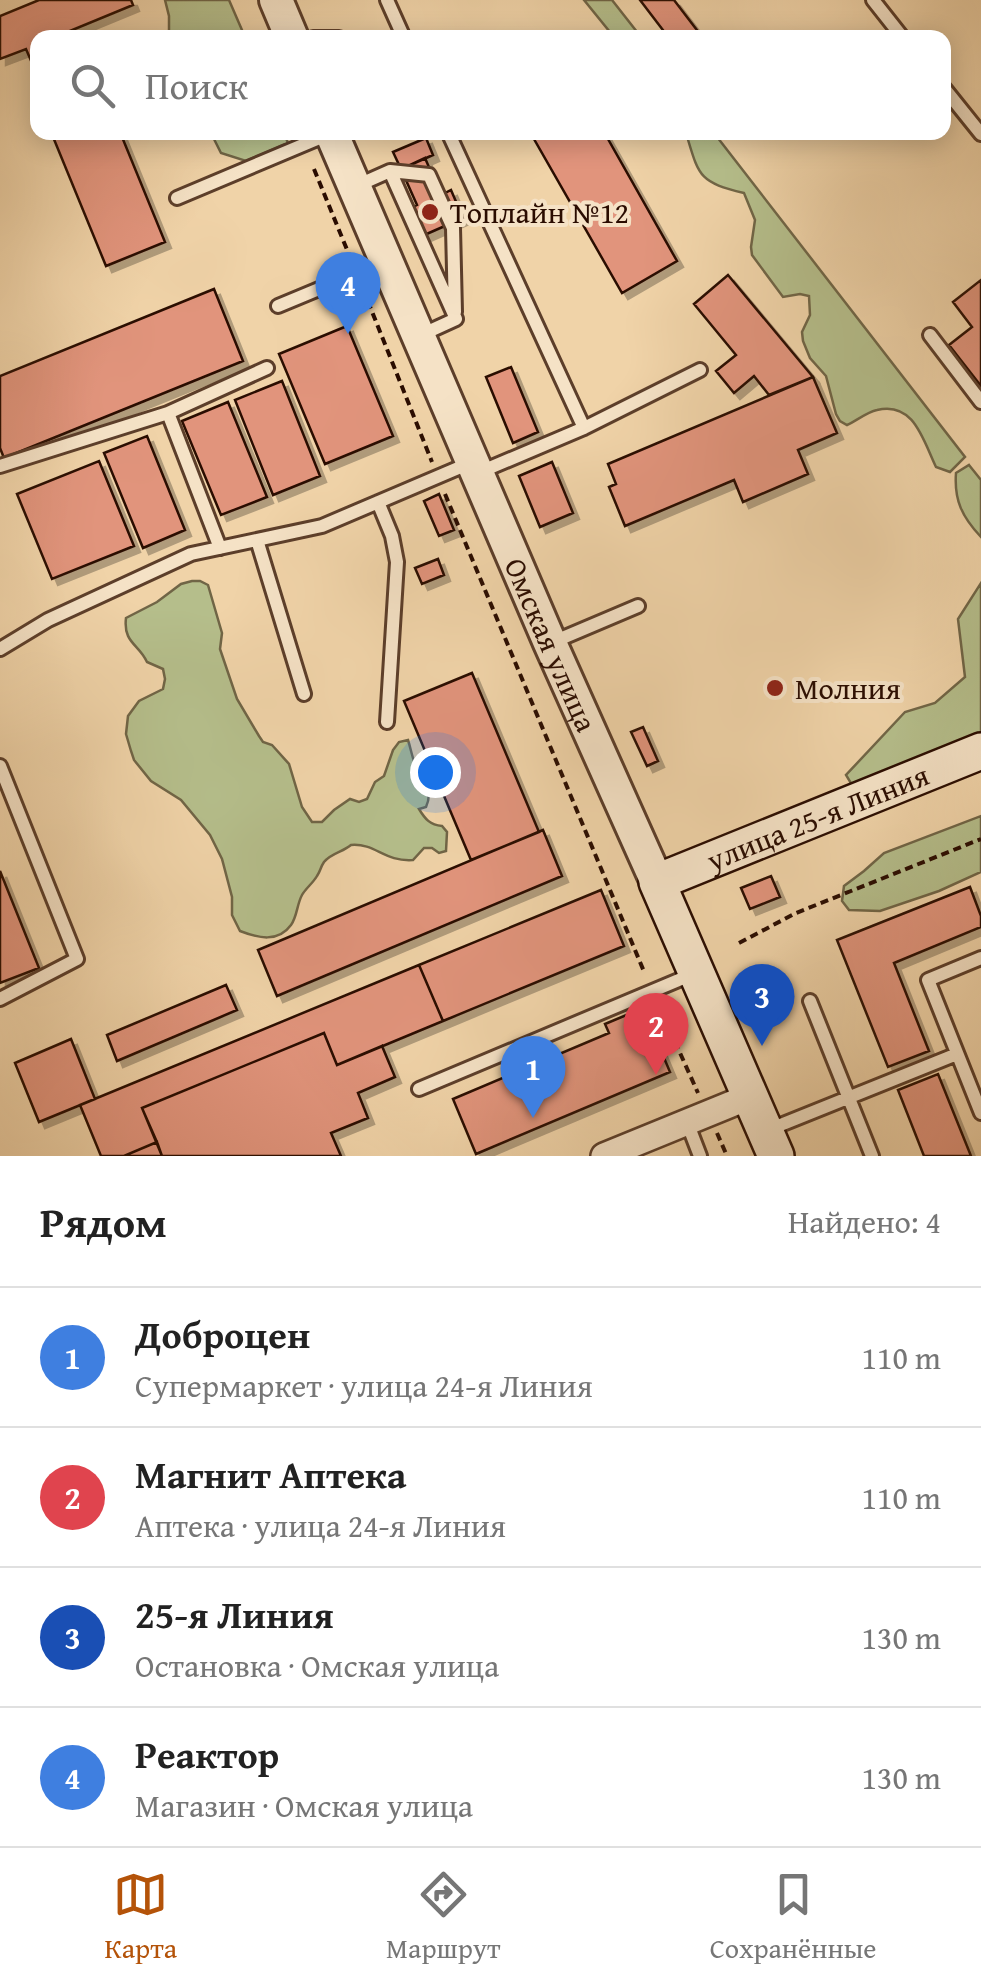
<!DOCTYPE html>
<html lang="ru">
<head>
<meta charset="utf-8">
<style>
  body { margin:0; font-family:"Gentium Book Plus",serif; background:#f6f6f6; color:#222 }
  .you { position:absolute; left:435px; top:772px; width:35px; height:35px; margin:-25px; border:8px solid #fff; border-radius:50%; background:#1a73e8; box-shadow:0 0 0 15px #1a73e833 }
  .badge { display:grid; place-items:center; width:65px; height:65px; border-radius:50%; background:#b45309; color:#fff; font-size:32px; font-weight:700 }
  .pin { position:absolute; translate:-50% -82px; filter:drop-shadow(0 2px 5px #0008) }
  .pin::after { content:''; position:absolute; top:52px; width:35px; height:30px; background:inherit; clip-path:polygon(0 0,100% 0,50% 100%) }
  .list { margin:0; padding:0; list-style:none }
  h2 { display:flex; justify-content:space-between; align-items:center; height:130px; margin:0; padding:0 40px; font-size:42px }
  h2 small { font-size:32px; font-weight:400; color:#767676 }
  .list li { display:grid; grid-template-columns:65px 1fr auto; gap:30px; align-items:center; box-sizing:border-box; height:140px; padding:0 40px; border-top:2px solid #e0e0e0 }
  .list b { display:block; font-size:38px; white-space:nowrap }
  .list p { margin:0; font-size:32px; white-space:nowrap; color:#767676 }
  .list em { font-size:32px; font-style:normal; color:#767676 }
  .icon { flex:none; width:55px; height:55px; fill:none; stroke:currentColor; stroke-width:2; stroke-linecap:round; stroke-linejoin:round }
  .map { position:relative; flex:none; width:981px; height:1156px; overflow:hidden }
  .search { position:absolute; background:#fff; box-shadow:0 5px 25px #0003; left:30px; right:30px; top:30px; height:110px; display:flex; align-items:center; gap:25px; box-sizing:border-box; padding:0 35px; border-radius:20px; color:#767676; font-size:38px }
  .sheet { height:690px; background:#fff }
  nav { display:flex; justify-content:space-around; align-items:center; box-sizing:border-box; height:140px; border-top:2px solid #e0e0e0; background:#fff; font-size:28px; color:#767676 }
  nav a { display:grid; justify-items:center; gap:5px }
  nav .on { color:#b45309 }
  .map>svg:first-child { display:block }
</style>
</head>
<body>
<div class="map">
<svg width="981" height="1156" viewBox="0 0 981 1156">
  <defs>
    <filter id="shadow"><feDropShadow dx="6" dy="6" stdDeviation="0" flood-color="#0004"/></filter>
  </defs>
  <rect width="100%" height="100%" fill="#f0d3a8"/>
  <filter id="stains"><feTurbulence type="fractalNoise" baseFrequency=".002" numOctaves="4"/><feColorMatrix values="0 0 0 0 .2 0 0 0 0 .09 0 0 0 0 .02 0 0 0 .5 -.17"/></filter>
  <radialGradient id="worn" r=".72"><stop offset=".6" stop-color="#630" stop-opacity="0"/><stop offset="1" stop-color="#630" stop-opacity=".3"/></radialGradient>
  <path fill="#b5be8b" stroke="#706546" stroke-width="2.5" d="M 165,0 L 229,0 L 245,37 L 169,37 L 169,16 Z
    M 584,0 L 612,0 L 641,37 L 614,37 Z
    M 211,133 L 284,133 L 288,143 L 246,161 L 221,153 Z
    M 686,133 L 714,133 L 965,457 L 950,472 L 936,467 C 923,440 914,401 877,410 C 867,412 856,421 847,425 L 840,421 L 836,414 L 826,376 L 810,358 L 803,341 L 802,332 L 810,315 L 809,296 L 800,294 L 783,297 L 752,255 L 751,247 L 755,220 L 744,193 C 698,182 699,176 686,133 Z
    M 969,465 L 981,480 L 981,537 C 962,517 954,500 956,473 Z
    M 192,581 L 200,581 L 208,585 L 222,633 L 220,649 L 237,699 L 259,736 L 263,742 L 272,745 L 289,764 L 302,807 L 312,822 L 322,822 L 334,810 L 350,799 L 359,802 L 367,799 L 375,782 L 384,776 L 393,750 L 399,742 L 408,740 C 411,749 412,758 416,766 C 423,782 434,789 426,807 L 419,809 C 425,819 430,825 442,826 L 447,832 L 446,851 L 439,853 L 432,848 L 424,848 L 413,860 C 384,862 376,843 351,845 C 343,852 331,853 324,862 C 320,868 321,870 317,876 C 313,883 306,888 302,895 C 297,904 297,917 291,925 C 278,943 258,938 240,931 L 232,915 L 232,897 L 222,859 L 210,835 L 181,800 L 151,781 L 134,760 L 131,751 L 126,734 L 128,716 L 139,701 L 163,689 L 165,679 L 163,669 L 147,662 C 139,644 123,643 126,618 L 157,602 L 181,584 Z
    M 981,583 L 981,739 L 855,790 L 846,775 L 905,712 L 935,703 L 965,677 L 958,619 Z
    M 981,816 L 981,872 L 939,891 L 880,911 L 849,910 L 842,901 L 844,886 L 864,871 L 884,853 Z"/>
  <path fill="#e1947b" stroke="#2a0c00" stroke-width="2.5" filter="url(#shadow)" d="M 39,0 L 131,0 L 133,5 L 53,38 L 38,38 L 38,77 L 26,49 L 0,59 L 0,16 Z
    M 640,0 L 674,0 L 703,38 L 669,38 Z
    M 51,132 L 120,132 L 165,242 L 106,266 Z
    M 530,132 L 604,132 L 677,261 L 622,293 Z
    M 426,138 L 433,155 L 401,169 L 393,152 Z
    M 425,158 L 441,195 L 451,190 L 463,218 L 413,240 L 401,213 L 417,205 L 401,169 Z
    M 728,275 L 813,377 L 769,395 L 754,376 L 734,393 L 716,371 L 736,355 L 694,304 Z
    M 981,280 L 981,386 L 949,345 L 972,327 L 953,302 Z
    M 214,289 L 243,361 L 4,458 L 0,448 L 0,376 Z
    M 347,326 L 393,436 L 325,464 L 279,354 Z
    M 511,367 L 538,432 L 513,443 L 486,377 Z
    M 813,377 L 837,433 L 798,450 L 808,474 L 743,502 L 734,480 L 625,526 L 609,487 L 616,484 L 608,464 Z
    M 282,381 L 320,476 L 273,495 L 235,400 Z
    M 228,402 L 267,497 L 221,515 L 182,421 Z
    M 147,436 L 185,530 L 143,548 L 104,453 Z
    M 99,461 L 134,546 L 52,579 L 17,494 Z
    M 552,462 L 573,513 L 540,527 L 519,476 Z
    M 439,494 L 454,530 L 439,536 L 424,501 Z
    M 438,559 L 444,575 L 422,584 L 415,568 Z
    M 472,673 L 539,832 L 471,860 L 404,701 Z
    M 643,727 L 658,761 L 647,766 L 631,732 Z
    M 543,830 L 562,876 L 277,996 L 258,950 Z
    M 0,871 L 39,968 L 0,983 Z
    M 771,876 L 780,897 L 750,909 L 741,888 Z
    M 970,887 L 981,916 L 981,927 L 894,963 L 929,1051 L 888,1067 L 837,940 Z
    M 601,890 L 624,946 L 443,1021 L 419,965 Z
    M 419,965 L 443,1021 L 337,1065 L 324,1033 L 142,1108 L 157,1142 L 124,1156 L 101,1156 L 80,1105 Z
    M 226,985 L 237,1010 L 117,1061 L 107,1035 Z
    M 643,1008 L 670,1072 L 476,1154 L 453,1099 L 609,1033 L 605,1024 Z
    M 324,1033 L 337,1065 L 382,1046 L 395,1077 L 358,1093 L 368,1118 L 331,1133 L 341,1156 L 162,1156 L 142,1108 Z
    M 71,1039 L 95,1099 L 39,1122 L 15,1063 Z
    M 938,1074 L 971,1156 L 924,1156 L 898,1090 Z
    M 157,1142 L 162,1156 L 124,1156 Z"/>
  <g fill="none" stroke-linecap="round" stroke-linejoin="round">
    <defs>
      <path id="service" d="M 387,0 L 404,38
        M 873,0 L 903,38
        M 313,38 L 339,38
        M 944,88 L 981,134
        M 448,132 L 584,428
        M 390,171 L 429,175 L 453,228 L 455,312
        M 354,187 L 390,171 L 456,319 L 421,335
        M 177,198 L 329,134
        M 278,306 L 384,262
        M 930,335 L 981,402
        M 0,466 L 168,413
        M 480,472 L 584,428 L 700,370
        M 378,502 L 392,536 L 397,562 L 387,722
        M 257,540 L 304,694
        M 220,548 L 168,413 L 267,368
        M 553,642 L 638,606
        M 0,649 L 48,620 L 191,554 L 322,526 L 470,463
        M 0,766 L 77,959 L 0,999
        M 981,958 L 928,980 L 981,1113
        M 810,1001 L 872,1156
        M 419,1089 L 693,974
        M 687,1122 L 700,1156
        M 768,1130 L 957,1054"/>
      <path id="minor" d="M 604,1156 L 751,1096"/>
      <g id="tertiary">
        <path d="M 276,0 L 292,38"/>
        <path id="s1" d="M 331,132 L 550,643 L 657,882"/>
      </g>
      <g id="secondary">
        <path id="s2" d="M 776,1156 L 657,882 L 981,751"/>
      </g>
    </defs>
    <use href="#service" stroke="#5c3e2a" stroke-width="18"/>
    <use href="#minor" stroke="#5c3e2a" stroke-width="30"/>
    <use href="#tertiary" stroke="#5c3e2a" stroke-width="38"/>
    <use href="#secondary" stroke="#2a0c00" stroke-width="40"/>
    <path stroke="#2a0c00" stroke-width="4" stroke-dasharray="8 5" stroke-linecap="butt" d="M 314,169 L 350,257
      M 363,289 L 432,462
      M 445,494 L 645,974
      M 739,943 L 796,913 L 981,839
      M 659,1006 L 698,1093
      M 717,1133 L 727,1156"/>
    <use href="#service" stroke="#f5e2c6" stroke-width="12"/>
    <use href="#minor" stroke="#f5e2c6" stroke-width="25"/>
    <use href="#tertiary" stroke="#f5e2c6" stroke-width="32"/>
    <use href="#secondary" stroke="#f5e2c6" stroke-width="35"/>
  </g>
  <g fill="#8f2418" stroke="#f5e2c6" stroke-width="4">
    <circle cx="430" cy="212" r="10"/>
    <circle cx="775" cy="688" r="10"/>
  </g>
  <g text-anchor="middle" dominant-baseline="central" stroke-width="8" stroke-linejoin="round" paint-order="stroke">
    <g font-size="30" fill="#2a0c00" stroke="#f5e2c6" text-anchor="start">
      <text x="450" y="212">Топлайн №12</text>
      <text x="795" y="688">Молния</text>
    </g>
    <g font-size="30" fill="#2a0c00" stroke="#f5e2c6">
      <text stroke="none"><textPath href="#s1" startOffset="558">Омская улица</textPath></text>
      <text stroke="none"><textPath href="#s2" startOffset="472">улица 25-я Линия</textPath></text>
    </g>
  </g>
  <rect width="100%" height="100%" filter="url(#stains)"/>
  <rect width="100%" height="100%" fill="url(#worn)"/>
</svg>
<div class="you"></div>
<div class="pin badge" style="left:533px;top:1118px;background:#3f7fe0">1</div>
<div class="pin badge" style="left:656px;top:1075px;background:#e0444e">2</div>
<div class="pin badge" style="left:762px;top:1046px;background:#1a4fb4">3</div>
<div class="pin badge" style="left:348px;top:334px;background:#3f7fe0">4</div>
<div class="search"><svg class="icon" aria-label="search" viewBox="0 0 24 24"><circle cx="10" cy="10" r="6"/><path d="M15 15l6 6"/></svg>Поиск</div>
</div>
<section class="sheet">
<h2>Рядом<small>Найдено: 4</small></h2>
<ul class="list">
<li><span class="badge" style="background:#3f7fe0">1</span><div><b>Доброцен</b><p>Супермаркет · улица 24-я Линия</p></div><em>110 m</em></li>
<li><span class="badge" style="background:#e0444e">2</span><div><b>Магнит Аптека</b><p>Аптека · улица 24-я Линия</p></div><em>110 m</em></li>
<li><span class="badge" style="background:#1a4fb4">3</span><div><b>25-я Линия</b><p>Остановка · Омская улица</p></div><em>130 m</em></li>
<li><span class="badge" style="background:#3f7fe0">4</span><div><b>Реактор</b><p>Магазин · Омская улица</p></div><em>130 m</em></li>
</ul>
</section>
<nav>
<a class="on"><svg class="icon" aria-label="map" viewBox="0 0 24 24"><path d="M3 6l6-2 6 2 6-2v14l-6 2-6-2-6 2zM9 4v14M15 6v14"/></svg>Карта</a>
<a><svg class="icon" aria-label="directions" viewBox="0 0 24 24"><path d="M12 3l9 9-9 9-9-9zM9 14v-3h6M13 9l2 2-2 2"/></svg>Маршрут</a>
<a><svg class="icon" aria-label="saved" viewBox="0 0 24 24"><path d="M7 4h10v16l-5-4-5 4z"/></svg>Сохранённые</a>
</nav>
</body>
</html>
